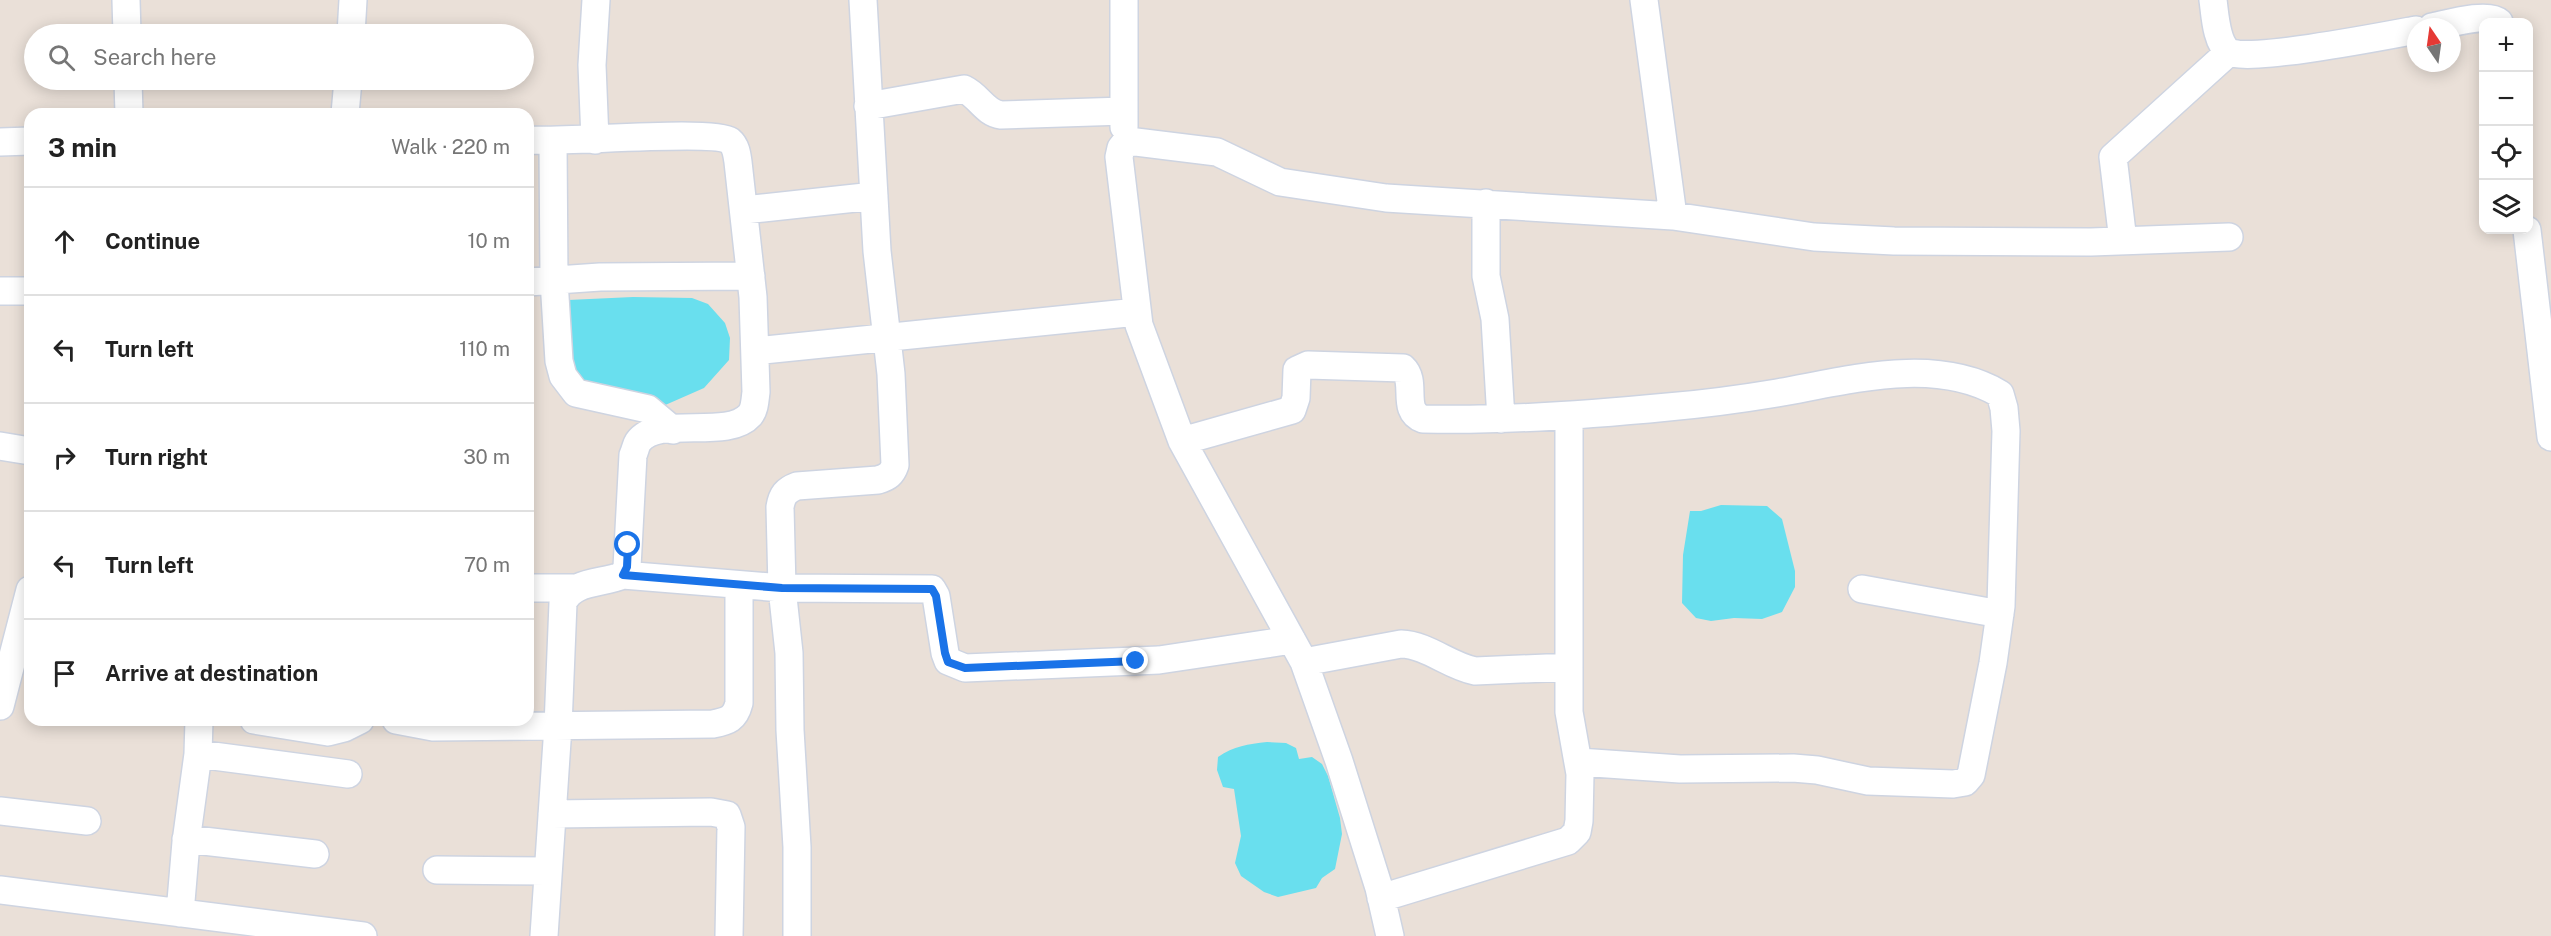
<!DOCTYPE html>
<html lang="en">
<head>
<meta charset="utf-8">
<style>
  body { margin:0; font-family:"Public Sans",sans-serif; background:#f2f2f2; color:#222 }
  .controls { position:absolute; right:18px; top:18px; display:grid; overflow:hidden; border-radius:12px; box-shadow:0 3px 15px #0003 }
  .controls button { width:54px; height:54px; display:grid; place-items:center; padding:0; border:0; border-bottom:2px solid #e0e0e0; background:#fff; color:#222; font:30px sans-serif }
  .compass { position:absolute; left:2407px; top:18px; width:54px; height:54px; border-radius:50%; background:#fff; box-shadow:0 3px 15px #0003; rotate:347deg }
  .stop { position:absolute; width:18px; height:18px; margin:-14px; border:4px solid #1a73e8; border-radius:50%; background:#fff }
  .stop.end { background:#1a73e8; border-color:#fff; box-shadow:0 2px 6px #0008 }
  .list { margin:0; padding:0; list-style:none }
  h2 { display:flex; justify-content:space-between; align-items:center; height:78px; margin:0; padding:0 24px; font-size:26px }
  h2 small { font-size:20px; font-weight:400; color:#767676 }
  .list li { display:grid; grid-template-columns:39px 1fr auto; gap:18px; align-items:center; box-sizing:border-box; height:108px; padding:0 24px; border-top:2px solid #e0e0e0 }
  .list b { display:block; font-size:22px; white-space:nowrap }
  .list em { font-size:20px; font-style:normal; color:#767676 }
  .icon { flex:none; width:33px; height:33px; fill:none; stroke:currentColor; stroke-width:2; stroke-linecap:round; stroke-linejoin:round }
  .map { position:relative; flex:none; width:2551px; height:936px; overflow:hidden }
  .search { position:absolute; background:#fff; box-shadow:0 3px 15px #0003; left:24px; top:24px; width:510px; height:66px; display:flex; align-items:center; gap:15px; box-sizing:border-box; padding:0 21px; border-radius:33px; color:#767676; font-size:22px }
  .panel { position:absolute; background:#fff; box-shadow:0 3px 15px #0003; left:24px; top:108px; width:510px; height:618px; border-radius:18px }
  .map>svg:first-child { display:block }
</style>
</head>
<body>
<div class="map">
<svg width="2551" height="936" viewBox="0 0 2551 936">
  <rect width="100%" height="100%" fill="#eae0d8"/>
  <path fill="#69dfee" d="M 633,297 L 692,298 L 708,304 L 725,323 L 730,338 L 729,360 L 704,388 L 663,406 L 605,398 L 567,368 L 568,300 Z
    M 1721,505 L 1767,506 L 1782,519 L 1795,571 L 1795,587 L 1782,612 L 1762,619 L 1734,618 L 1711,621 L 1696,618 L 1682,603 L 1683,555 L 1690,511 L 1701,511 Z
    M 1267,742 L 1286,743 L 1296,748 L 1299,759 L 1312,757 L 1322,764 L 1328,776 L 1340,818 L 1342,834 L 1335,869 L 1322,878 L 1316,888 L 1278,897 L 1264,892 L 1241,876 L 1235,863 L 1241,836 L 1234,789 L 1223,787 L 1217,770 L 1218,757 C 1234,746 1248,744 1267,742 Z"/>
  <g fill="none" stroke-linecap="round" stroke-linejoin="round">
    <defs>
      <path id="minor" d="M 126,0 L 127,34
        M 1124,0 L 1124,127
        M 1644,0 L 1673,216
        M 2213,0 C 2215,14 2216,43 2229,52 C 2246,63 2389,35 2416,30
        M 2432,27 C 2447,24 2488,12 2499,22
        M 351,34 L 353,0
        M 128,80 L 129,114
        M 868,106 L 964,89 C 979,96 985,113 1001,115 L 1124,111
        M 345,114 L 348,80
        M 528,140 C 562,143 712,129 730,141 C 736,146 737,155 738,162 L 753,297 L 756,392 C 755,399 755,409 750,415 C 727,441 658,414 638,442 C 636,445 635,451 633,455 L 627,567 L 623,575 C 603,584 572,580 563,603 L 558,726 L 544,936
        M 595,140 L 592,65 L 596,0
        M 0,142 L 30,141
        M 553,142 L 554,280 L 559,361 L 563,376 L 576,393 L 648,409 L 673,430
        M 1486,203 L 1486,276 L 1495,319 L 1501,419
        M 744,210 L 874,196
        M 2527,230 L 2551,437
        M 2123,241 L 2113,157 L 2229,52
        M 528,282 L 600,277 L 751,276
        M 0,291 L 30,291
        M 755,351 L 1137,312
        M 1182,441 L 1292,410 L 1296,398 L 1297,370 L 1308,365 L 1403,368 C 1418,382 1400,411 1423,419 C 1505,421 1587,415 1668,407 C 1704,404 1741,399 1777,393 C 1846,381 1935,355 2000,394 L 2004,408 L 2006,431 L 2001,606 L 1993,663 L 1971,775 L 1965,782 L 1953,784 L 1868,781 L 1817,770 L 1793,768 L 1680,769 L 1579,762
        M 0,446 L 30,451
        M 623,575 L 782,588 L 932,589 L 936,596 L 945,653 L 948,661 L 965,668 L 1159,660 L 1292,640
        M 528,588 L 573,588
        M 1862,589 L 2000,614
        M 1304,662 L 1401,644 C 1428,645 1449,666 1475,671 L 1569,667
        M 0,706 L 30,590
        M 254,720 L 328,732 L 344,728 L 360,720
        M 396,720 L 433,727 L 713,724 C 728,721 735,719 739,703 L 739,585
        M 198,754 L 348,774
        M 0,811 L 87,821
        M 552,814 L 711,812 L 727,815 L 731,827 L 729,936
        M 186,839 L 315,854
        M 437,870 L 548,871
        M 0,890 L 363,936
        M 1381,898 L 1568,841 L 1577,832 L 1579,821 L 1580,774 L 1569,712 L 1569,416
        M 180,913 L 186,842 L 198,754 L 199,720
        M 797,936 L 797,847 L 790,730 L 789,653 L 782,588 L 780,507 C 782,495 786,490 797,486 L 878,480 C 888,477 892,474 895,465 L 891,374 L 877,251 L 863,0
        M 1390,936 L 1379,888 L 1339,761 L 1304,662 L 1182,441 L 1139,325 L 1119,157 L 1121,148 L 1125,143 L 1136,142 L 1217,152 L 1280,182 L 1386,198 L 1673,216 L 1814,237 L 1894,241 L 2091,242 L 2229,237"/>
    </defs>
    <use href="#minor" stroke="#ced4e1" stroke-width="30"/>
    <use href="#minor" stroke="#fff" stroke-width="27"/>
  </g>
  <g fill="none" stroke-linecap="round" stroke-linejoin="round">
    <path stroke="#1a73e8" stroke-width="8" d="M 628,545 L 627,567 L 623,575 L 782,588 L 932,589 L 936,596 L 945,653 L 948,662 L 965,668 L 1136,661"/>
  </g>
</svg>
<div class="controls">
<button>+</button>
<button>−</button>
<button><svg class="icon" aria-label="locate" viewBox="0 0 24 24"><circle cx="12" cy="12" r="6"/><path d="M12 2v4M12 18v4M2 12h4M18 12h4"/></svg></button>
<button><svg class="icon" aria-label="layers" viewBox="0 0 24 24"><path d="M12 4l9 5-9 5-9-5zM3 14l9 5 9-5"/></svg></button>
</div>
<svg class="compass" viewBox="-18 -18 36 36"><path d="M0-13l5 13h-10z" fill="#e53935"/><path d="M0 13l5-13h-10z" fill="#767676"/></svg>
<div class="stop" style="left:628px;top:545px"></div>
<div class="stop end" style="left:1136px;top:661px"></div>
<div class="search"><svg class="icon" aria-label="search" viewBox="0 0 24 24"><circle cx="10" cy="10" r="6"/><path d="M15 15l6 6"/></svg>Search here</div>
<section class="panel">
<h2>3 min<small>Walk · 220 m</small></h2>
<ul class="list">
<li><svg class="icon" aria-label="ahead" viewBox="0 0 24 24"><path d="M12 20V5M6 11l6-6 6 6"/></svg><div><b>Continue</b></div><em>10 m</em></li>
<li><svg class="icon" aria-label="left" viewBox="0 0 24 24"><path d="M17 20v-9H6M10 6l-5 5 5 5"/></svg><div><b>Turn left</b></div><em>110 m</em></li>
<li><svg class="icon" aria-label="right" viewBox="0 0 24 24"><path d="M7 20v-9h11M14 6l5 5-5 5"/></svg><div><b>Turn right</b></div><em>30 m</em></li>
<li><svg class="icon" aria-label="left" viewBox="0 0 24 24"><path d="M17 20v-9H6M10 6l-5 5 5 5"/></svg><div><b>Turn left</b></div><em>70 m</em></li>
<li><svg class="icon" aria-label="arrive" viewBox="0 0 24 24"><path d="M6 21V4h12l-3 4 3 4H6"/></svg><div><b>Arrive at destination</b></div></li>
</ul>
</section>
</div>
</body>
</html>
